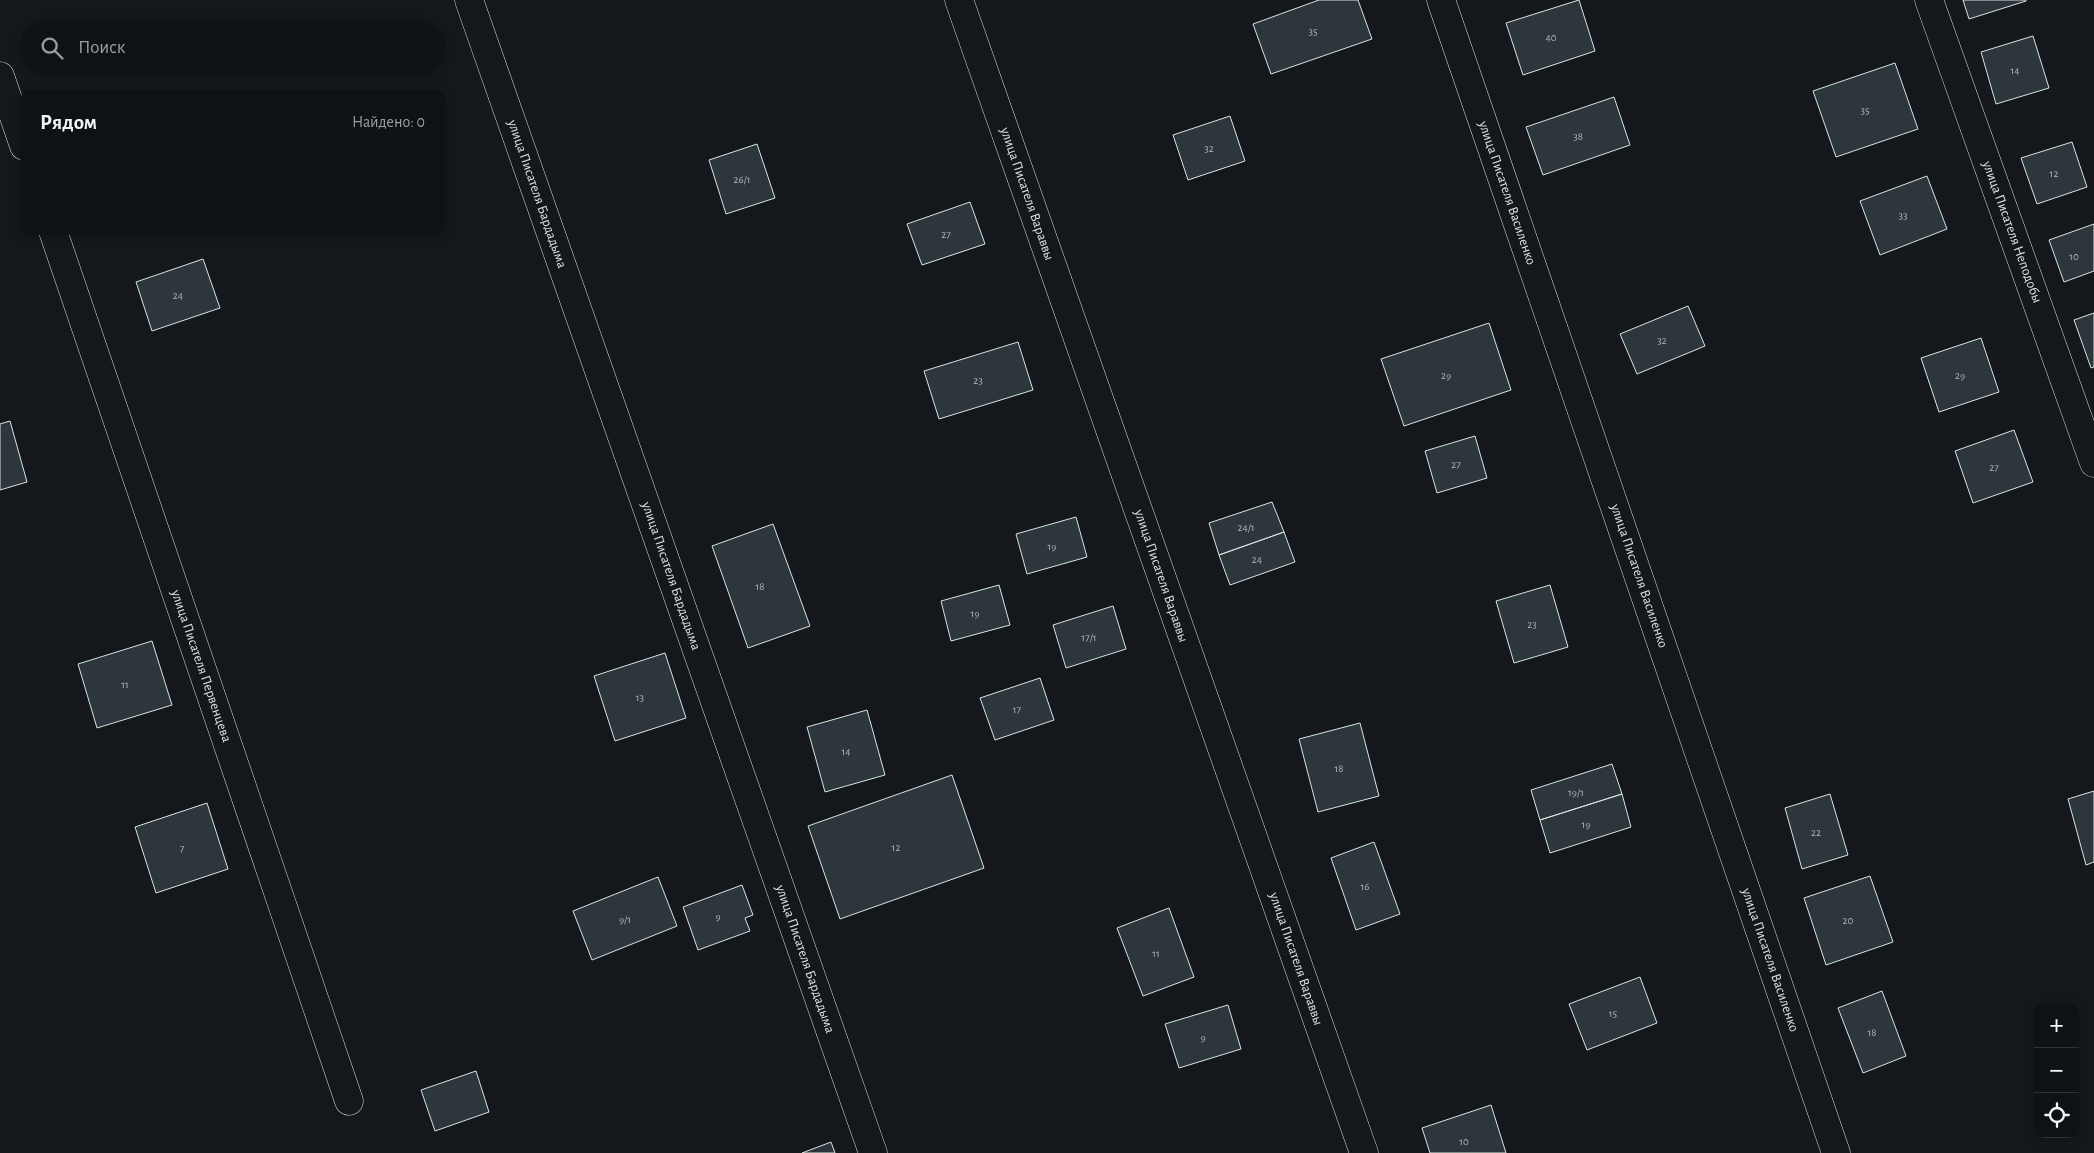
<!DOCTYPE html>
<html lang="ru">
<head>
<meta charset="utf-8">
<style>
  body { margin:0; font-family:"Alegreya Sans",sans-serif; background:#181b1e; color:#f1f3f6 }
  .controls { position:absolute; right:15px; bottom:15px; display:grid; overflow:hidden; border-radius:10px; box-shadow:0 2px 8px #0003 }
  .controls button { width:45px; height:45px; display:grid; place-items:center; padding:0; border:0; border-bottom:1px solid #2f3234; background:#0f1215; color:#f1f3f6; font:25px sans-serif }
  .list { margin:0; padding:0; list-style:none }
  h2 { display:flex; justify-content:space-between; align-items:center; height:65px; margin:0; padding:0 20px; font-size:21px }
  h2 small { font-size:16px; font-weight:400; color:#9b9ea0 }
  .icon { flex:none; width:28px; height:28px; fill:none; stroke:currentColor; stroke-width:2; stroke-linecap:round; stroke-linejoin:round }
  .map { position:relative; flex:none; width:2094px; height:1153px; overflow:hidden }
  .search { position:absolute; background:#0f1215; box-shadow:0 2px 8px #0003; left:20px; top:20px; width:425px; height:55px; display:flex; align-items:center; gap:12px; box-sizing:border-box; padding:0 18px; border-radius:28px; color:#9b9ea0; font-size:19px }
  .panel { position:absolute; background:#0f1215; box-shadow:0 2px 8px #0003; left:20px; top:90px; width:425px; height:145px; border-radius:10px }
  .map>svg:first-child { display:block }
</style>
</head>
<body>
<div class="map">
<svg width="2094" height="1153" viewBox="0 0 2094 1153">
  <rect width="100%" height="100%" fill="#14181c"/>
  <path fill="#2c363c" stroke="#d8e6dc" d="M 1319,0 L 1358,0 L 1372,39 L 1271,74 L 1253,24 Z
    M 1579,0 L 1595,51 L 1523,75 L 1506,23 Z
    M 1963,0 L 2026,0 L 2026,1 L 1969,19 Z
    M 2033,36 L 2049,88 L 1996,104 L 1981,52 Z
    M 1895,63 L 1918,129 L 1836,157 L 1813,91 Z
    M 1614,97 L 1630,145 L 1543,175 L 1526,127 Z
    M 1230,116 L 1245,161 L 1188,180 L 1173,135 Z
    M 2072,142 L 2087,187 L 2037,204 L 2021,158 Z
    M 757,144 L 775,198 L 726,214 L 709,160 Z
    M 1927,176 L 1947,229 L 1880,255 L 1860,201 Z
    M 970,202 L 985,244 L 922,265 L 907,224 Z
    M 2094,224 L 2094,271 L 2064,282 L 2049,240 Z
    M 203,259 L 220,308 L 152,331 L 136,282 Z
    M 1688,306 L 1705,346 L 1637,374 L 1620,334 Z
    M 2094,313 L 2094,367 L 2091,368 L 2074,320 Z
    M 1489,323 L 1511,390 L 1404,426 L 1381,359 Z
    M 1981,338 L 1999,392 L 1939,412 L 1921,358 Z
    M 1018,342 L 1033,390 L 939,419 L 924,371 Z
    M 10,421 L 27,482 L 0,490 L 0,424 Z
    M 2014,430 L 2033,482 L 1973,503 L 1955,451 Z
    M 1475,436 L 1487,478 L 1437,493 L 1425,451 Z
    M 1272,502 L 1284,532 L 1219,555 L 1209,523 Z
    M 1076,517 L 1087,557 L 1027,574 L 1016,534 Z
    M 773,524 L 810,626 L 748,648 L 712,546 Z
    M 1284,532 L 1295,562 L 1230,585 L 1219,555 Z
    M 999,585 L 1010,625 L 951,641 L 941,601 Z
    M 1550,585 L 1568,647 L 1514,663 L 1496,601 Z
    M 1113,606 L 1126,649 L 1066,668 L 1053,625 Z
    M 152,641 L 172,705 L 97,728 L 78,664 Z
    M 665,653 L 686,718 L 615,741 L 594,676 Z
    M 1040,678 L 1054,720 L 995,740 L 980,698 Z
    M 867,710 L 885,775 L 825,792 L 807,727 Z
    M 1360,723 L 1379,796 L 1318,812 L 1299,739 Z
    M 1612,764 L 1622,794 L 1540,820 L 1531,790 Z
    M 952,775 L 984,868 L 840,919 L 808,826 Z
    M 2094,791 L 2094,862 L 2086,865 L 2068,799 Z
    M 1622,794 L 1631,827 L 1550,853 L 1540,820 Z
    M 1830,794 L 1848,855 L 1802,869 L 1785,808 Z
    M 207,803 L 228,869 L 156,893 L 135,827 Z
    M 1374,842 L 1400,914 L 1356,930 L 1331,858 Z
    M 1870,876 L 1893,942 L 1826,965 L 1804,898 Z
    M 658,877 L 677,926 L 592,960 L 573,911 Z
    M 742,885 L 753,915 L 745,918 L 750,931 L 698,950 L 683,907 Z
    M 1169,908 L 1194,977 L 1143,996 L 1117,928 Z
    M 1640,977 L 1657,1023 L 1587,1050 L 1569,1004 Z
    M 1882,991 L 1906,1056 L 1863,1073 L 1838,1008 Z
    M 1228,1005 L 1241,1049 L 1179,1068 L 1165,1024 Z
    M 476,1071 L 489,1112 L 435,1131 L 421,1090 Z
    M 1491,1105 L 1506,1153 L 1430,1153 L 1422,1128 Z
    M 831,1142 L 835,1153 L 802,1153 Z"/>
  <g fill="none" stroke-linecap="round" stroke-linejoin="round">
    <defs>
      <path id="minor" d="M 469,0 L 873,1153
        M 959,0 L 1364,1153
        M 1441,0 L 1836,1153
        M 1929,0 L 2094,463
        M 0,76 L 24,146
        M 53,231 L 349,1101"/>
    </defs>
    <use href="#minor" stroke="#d8e6dc" stroke-width="29"/>
    <use href="#minor" stroke="#14181c" stroke-width="28"/>
  </g>
  <g text-anchor="middle" dominant-baseline="central" stroke-width="4" stroke-linejoin="round" paint-order="stroke">
    <g font-size="11" fill="#adbab4">
      <text x="1313" y="31">35</text>
      <text x="1551" y="37">40</text>
      <text x="2015" y="70">14</text>
      <text x="1865" y="110">35</text>
      <text x="1578" y="136">38</text>
      <text x="1209" y="148">32</text>
      <text x="2054" y="173">12</text>
      <text x="742" y="179">26/1</text>
      <text x="1903" y="215">33</text>
      <text x="946" y="234">27</text>
      <text x="2074" y="256">10</text>
      <text x="178" y="295">24</text>
      <text x="1662" y="340">32</text>
      <text x="1446" y="375">29</text>
      <text x="1960" y="375">29</text>
      <text x="978" y="380">23</text>
      <text x="1456" y="464">27</text>
      <text x="1994" y="467">27</text>
      <text x="1246" y="527">24/1</text>
      <text x="1052" y="546">19</text>
      <text x="1257" y="559">24</text>
      <text x="760" y="586">18</text>
      <text x="975" y="613">19</text>
      <text x="1532" y="624">23</text>
      <text x="1089" y="637">17/1</text>
      <text x="125" y="684">11</text>
      <text x="640" y="697">13</text>
      <text x="1017" y="709">17</text>
      <text x="846" y="751">14</text>
      <text x="1339" y="768">18</text>
      <text x="1576" y="792">19/1</text>
      <text x="1586" y="824">19</text>
      <text x="1816" y="832">22</text>
      <text x="896" y="847">12</text>
      <text x="182" y="848">7</text>
      <text x="1365" y="886">16</text>
      <text x="718" y="916">9</text>
      <text x="625" y="919">9/1</text>
      <text x="1848" y="920">20</text>
      <text x="1156" y="953">11</text>
      <text x="1613" y="1013">15</text>
      <text x="1872" y="1032">18</text>
      <text x="1203" y="1037">9</text>
      <text x="1464" y="1141">10</text>
    </g>
    <g font-size="14" fill="#d8e6dc" stroke="#14181c">
      <text transform="translate(1507 193) rotate(71)">улица Писателя Василенко</text>
      <text transform="translate(537 194) rotate(71)">улица Писателя Бардадыма</text>
      <text transform="translate(1027 194) rotate(71)">улица Писателя Вараввы</text>
      <text transform="translate(2012 232) rotate(70)">улица Писателя Неподобы</text>
      <text transform="translate(671 576) rotate(71)">улица Писателя Бардадыма</text>
      <text transform="translate(1161 576) rotate(71)">улица Писателя Вараввы</text>
      <text transform="translate(1639 576) rotate(71)">улица Писателя Василенко</text>
      <text transform="translate(201 666) rotate(71)">улица Писателя Первенцева</text>
      <text transform="translate(805 959) rotate(71)">улица Писателя Бардадыма</text>
      <text transform="translate(1296 959) rotate(71)">улица Писателя Вараввы</text>
      <text transform="translate(1770 960) rotate(71)">улица Писателя Василенко</text>
    </g>
  </g>
</svg>
<div class="controls">
<button>+</button>
<button>−</button>
<button><svg class="icon" aria-label="locate" viewBox="0 0 24 24"><circle cx="12" cy="12" r="6"/><path d="M12 2v4M12 18v4M2 12h4M18 12h4"/></svg></button>
</div>
<div class="search"><svg class="icon" aria-label="search" viewBox="0 0 24 24"><circle cx="10" cy="10" r="6"/><path d="M15 15l6 6"/></svg>Поиск</div>
<section class="panel">
<h2>Рядом<small>Найдено: 0</small></h2>
<ul class="list">
</ul>
</section>
</div>
</body>
</html>
